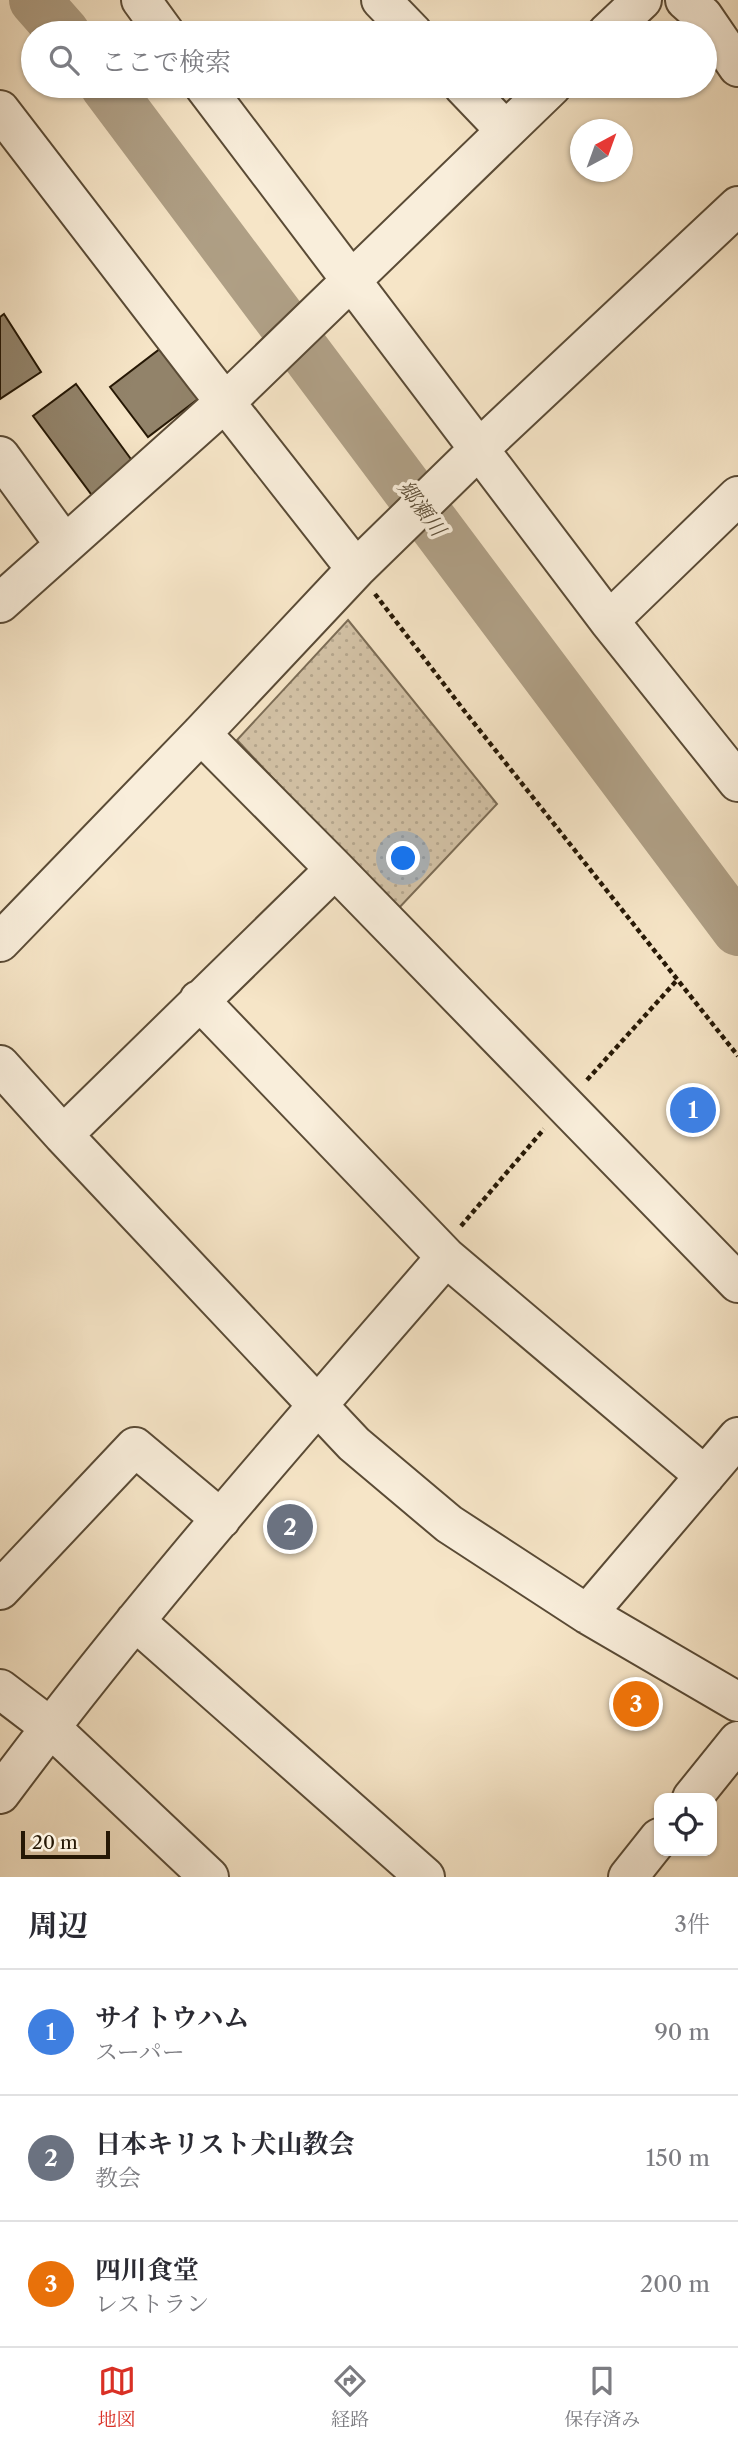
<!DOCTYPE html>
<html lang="ja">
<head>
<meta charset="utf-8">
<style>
  body { margin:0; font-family:"Libre Caslon Text","Noto Serif JP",serif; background:#f2f2f3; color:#2b2b33 }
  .controls { position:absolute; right:21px; bottom:21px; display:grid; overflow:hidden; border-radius:14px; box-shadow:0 2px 5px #0004 }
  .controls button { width:63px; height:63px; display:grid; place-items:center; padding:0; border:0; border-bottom:2px solid #e1e1e2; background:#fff; color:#2b2b33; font:35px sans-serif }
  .compass { position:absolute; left:570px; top:119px; width:63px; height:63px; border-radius:50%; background:#fff; box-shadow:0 2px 5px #0004; rotate:41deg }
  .scale { position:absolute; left:21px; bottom:18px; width:89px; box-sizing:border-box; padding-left:7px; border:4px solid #261805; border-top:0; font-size:19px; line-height:24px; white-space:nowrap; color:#261805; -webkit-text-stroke:5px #f9eedb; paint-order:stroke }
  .you { position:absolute; left:404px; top:859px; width:24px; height:24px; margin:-18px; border:5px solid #fff; border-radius:50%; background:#1a73e8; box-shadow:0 0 0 10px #1a73e833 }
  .badge { display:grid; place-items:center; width:46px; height:46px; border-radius:50%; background:#d93025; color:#fff; font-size:23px; font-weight:700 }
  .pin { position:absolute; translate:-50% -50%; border:4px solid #fff; box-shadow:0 2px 7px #0006 }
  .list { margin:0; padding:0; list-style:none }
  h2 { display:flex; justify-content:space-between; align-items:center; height:91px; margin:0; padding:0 28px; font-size:30px }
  h2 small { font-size:23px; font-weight:400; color:#7c7c81 }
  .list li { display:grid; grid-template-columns:46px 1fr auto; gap:21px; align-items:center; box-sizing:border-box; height:126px; padding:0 28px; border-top:2px solid #e1e1e2 }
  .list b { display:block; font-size:26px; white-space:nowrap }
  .list p { margin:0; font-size:23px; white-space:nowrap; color:#7c7c81 }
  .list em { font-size:23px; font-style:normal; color:#7c7c81 }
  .icon { flex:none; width:38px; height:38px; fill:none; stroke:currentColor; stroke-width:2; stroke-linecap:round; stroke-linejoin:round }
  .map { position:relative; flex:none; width:738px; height:1877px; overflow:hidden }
  .search { position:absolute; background:#fff; box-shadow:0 2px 5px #0004; left:21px; right:21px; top:21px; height:77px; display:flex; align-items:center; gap:18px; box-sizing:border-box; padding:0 24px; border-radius:38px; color:#7c7c81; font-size:26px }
  .sheet { height:469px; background:#fff }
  nav { display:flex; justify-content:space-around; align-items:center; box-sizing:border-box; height:98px; border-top:2px solid #e1e1e2; background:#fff; font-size:19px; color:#7c7c81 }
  nav a { display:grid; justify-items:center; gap:4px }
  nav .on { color:#d93025 }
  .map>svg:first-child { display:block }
</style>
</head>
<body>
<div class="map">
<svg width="738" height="1877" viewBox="0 0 738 1877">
  <defs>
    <pattern id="park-dots" width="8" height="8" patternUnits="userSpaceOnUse" patternTransform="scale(1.75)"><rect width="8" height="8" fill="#d3c2a6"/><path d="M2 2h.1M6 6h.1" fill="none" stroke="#b5a68d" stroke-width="1.8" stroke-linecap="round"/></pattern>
  </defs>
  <rect width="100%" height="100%" fill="#f6e5c7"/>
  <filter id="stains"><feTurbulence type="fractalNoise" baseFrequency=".00286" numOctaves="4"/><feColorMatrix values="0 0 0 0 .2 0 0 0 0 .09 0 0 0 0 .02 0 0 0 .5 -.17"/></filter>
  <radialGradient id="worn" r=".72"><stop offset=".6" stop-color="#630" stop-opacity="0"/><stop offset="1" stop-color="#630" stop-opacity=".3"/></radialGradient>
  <path fill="url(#park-dots)" stroke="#7c6d56" stroke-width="2" d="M 348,620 L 497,804 L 397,910 L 237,740 Z"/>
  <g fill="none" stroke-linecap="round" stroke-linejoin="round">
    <path stroke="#af9f85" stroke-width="52" d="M 35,0 L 64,33
      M 106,86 L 738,930"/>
  </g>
  <path fill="#92836a" stroke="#261805" stroke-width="2" d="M 4,314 L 41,372 L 0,399 L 0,317 Z
    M 165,345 L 202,396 L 148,437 L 110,387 Z
    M 76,384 L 136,466 L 94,498 L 33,416 Z"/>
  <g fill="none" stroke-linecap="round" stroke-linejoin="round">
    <defs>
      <path id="minor" d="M 141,0 L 165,33
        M 381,0 L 413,33
        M 685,0 L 703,16 L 738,67
        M 607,33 L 642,0
        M 204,86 L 609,621 L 738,782
        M 463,86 L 505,130
        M 0,110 L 206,378 L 356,569
        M 0,456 L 65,545
        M 0,603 L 235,393 L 552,86
        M 609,621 L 738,496
        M 201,734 L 335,869 L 738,1283
        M 0,942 L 201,734 L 356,569 L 479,449 L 738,206
        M 199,1000 L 446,1257 L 705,1476
        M 0,1065 L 63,1135 L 354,1444 L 449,1524 L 587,1614 L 738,1702
        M 63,1135 L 335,869
        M 0,1590 L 135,1447 L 221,1519
        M 587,1614 L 738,1437
        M 135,1621 L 425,1877
        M 0,1689 L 50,1727 L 209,1877
        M 0,1794 C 139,1607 294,1433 446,1257
        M 692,1798 L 738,1741
        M 628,1877 L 659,1838"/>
    </defs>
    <use href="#minor" stroke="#5a4b36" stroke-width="42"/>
    <path stroke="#261805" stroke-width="4.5" stroke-dasharray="5 3.5" stroke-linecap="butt" d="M 375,594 L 466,713 L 738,1056
      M 587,1080 L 678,979
      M 461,1226 L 544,1129"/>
    <use href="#minor" stroke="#f9eedb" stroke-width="38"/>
  </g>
  <g text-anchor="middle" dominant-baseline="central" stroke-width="7" stroke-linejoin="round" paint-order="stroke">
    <g font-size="21" font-style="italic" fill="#5d4e38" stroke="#f9eedb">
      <text transform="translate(422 508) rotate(53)">郷瀬川</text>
    </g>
  </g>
  <rect width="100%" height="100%" filter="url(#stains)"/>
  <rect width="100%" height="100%" fill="url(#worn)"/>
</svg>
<div class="controls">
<button><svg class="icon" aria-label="locate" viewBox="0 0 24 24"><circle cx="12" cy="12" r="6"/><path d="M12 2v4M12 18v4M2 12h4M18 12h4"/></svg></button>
</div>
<svg class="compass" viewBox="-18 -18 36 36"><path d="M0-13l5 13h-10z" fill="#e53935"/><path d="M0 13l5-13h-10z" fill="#7c7c81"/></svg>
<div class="scale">20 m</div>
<div class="you"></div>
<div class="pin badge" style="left:693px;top:1110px;background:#3f7fe0">1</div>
<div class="pin badge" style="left:290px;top:1527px;background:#6b7280">2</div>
<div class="pin badge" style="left:636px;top:1704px;background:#e8710a">3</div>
<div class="search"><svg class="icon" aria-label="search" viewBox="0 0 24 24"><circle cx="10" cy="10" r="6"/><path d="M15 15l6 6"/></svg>ここで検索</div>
</div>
<section class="sheet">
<h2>周辺<small>3件</small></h2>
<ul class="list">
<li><span class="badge" style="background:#3f7fe0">1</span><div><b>サイトウハム</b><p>スーパー</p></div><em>90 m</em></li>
<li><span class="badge" style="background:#6b7280">2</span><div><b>日本キリスト犬山教会</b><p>教会</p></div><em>150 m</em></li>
<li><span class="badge" style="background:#e8710a">3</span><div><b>四川食堂</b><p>レストラン</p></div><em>200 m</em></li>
</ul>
</section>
<nav>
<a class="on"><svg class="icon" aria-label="map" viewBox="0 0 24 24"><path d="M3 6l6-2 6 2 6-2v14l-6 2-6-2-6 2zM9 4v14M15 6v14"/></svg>地図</a>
<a><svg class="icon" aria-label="directions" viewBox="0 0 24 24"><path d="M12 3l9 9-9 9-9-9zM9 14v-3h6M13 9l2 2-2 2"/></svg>経路</a>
<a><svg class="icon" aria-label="saved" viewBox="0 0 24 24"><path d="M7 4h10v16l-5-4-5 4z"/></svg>保存済み</a>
</nav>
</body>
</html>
